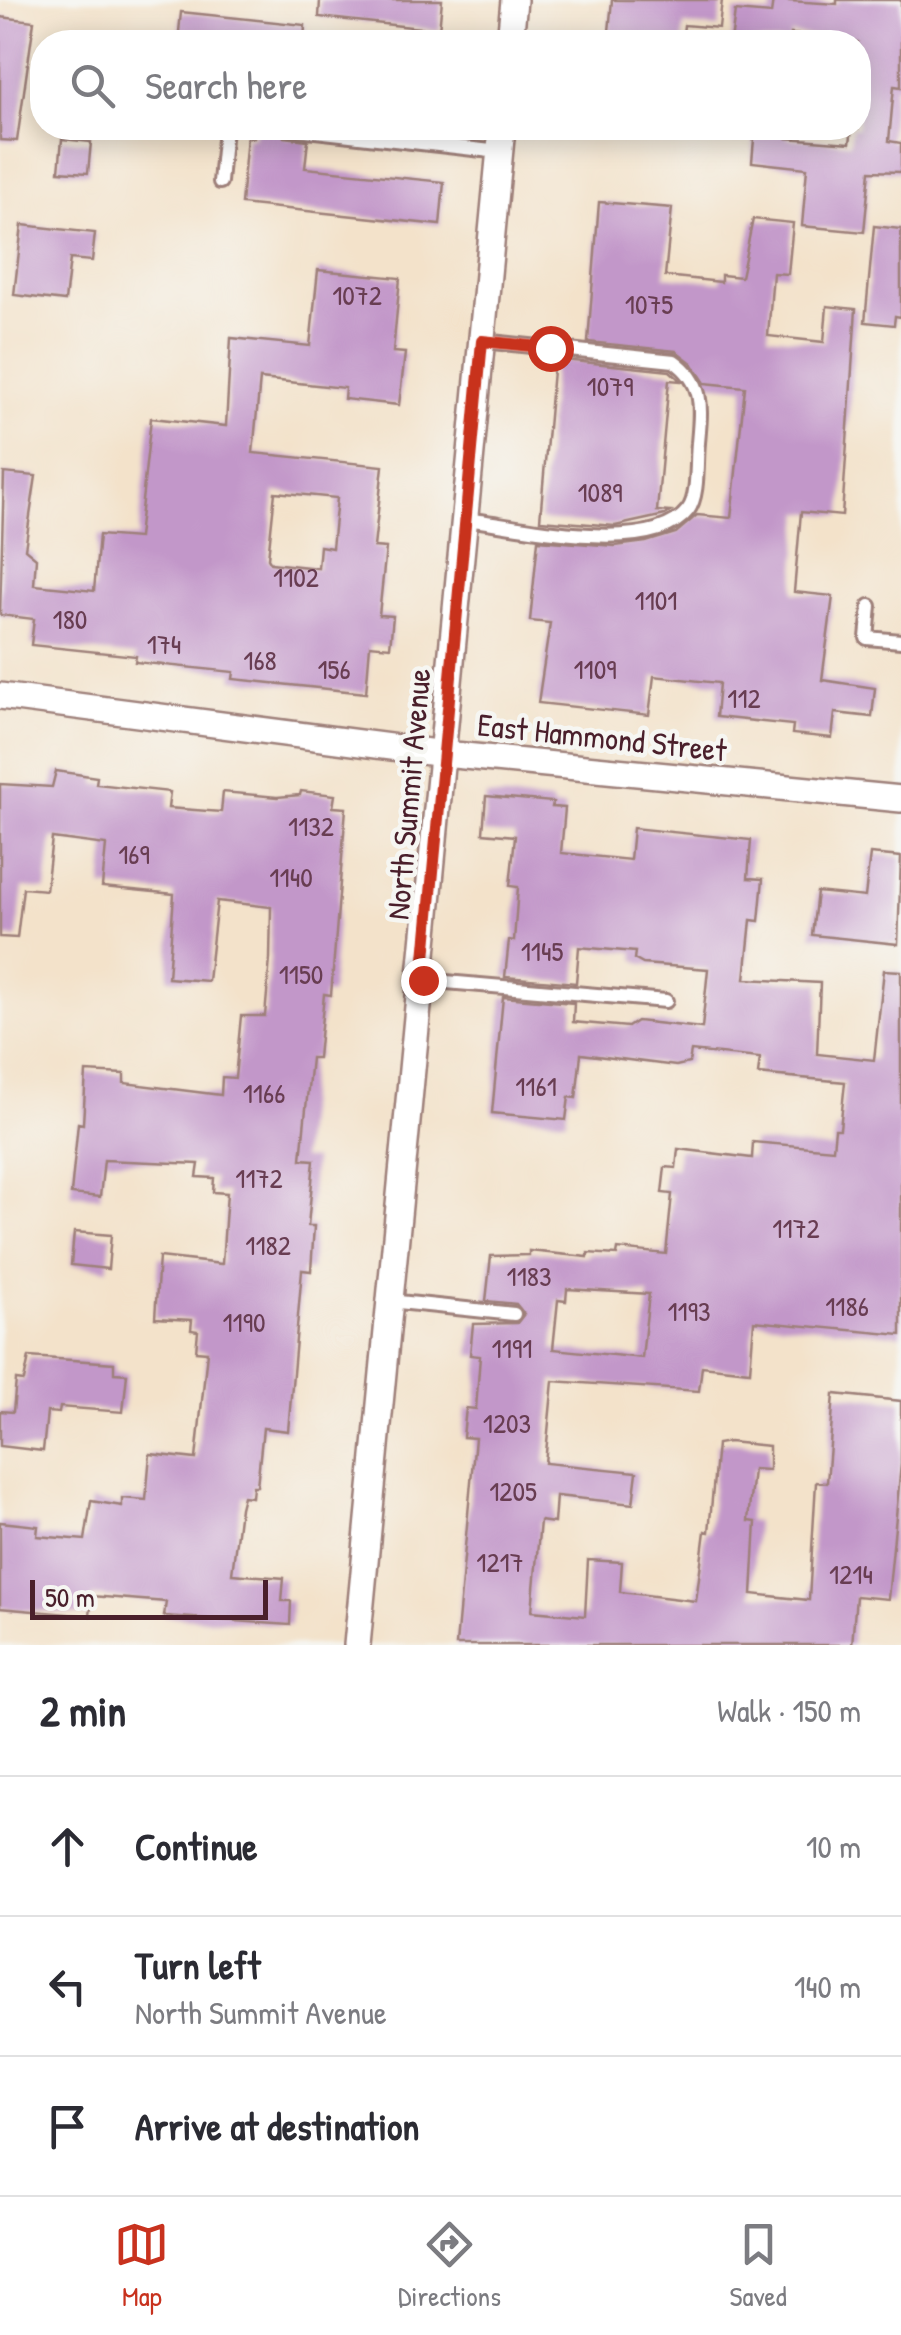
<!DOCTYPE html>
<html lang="en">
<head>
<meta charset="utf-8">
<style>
  body { margin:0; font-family:"Patrick Hand",sans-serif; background:#f2f2f3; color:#2b2b33 }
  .scale { position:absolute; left:30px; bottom:25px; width:238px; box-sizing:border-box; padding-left:10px; border:5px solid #4a1f2b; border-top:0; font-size:28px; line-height:35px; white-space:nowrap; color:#4a1f2b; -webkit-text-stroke:8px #f6f6f2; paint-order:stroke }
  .stop { position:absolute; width:30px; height:30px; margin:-22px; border:8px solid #c8321e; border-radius:50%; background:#fff }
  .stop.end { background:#c8321e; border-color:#fff; box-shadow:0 2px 10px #0008 }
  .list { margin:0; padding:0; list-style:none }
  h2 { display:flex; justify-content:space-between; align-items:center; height:130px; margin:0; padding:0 40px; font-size:42px }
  h2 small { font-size:32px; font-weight:400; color:#7c7c81 }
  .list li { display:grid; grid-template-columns:65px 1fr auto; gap:30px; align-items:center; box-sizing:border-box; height:140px; padding:0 40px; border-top:2px solid #e1e1e2 }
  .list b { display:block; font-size:38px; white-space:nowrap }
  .list p { margin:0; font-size:32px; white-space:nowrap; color:#7c7c81 }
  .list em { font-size:32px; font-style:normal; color:#7c7c81 }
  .icon { flex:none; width:55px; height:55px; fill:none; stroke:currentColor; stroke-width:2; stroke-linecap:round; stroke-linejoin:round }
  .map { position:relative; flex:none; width:901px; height:1645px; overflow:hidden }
  .search { position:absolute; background:#fff; box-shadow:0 5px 25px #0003; left:30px; right:30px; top:30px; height:110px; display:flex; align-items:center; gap:25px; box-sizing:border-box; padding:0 35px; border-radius:40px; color:#7c7c81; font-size:38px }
  .sheet { height:550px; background:#fff }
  nav { display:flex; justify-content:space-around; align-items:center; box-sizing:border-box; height:140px; border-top:2px solid #e1e1e2; background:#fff; font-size:28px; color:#7c7c81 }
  nav a { display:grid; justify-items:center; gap:5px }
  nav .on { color:#c8321e }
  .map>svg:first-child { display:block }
</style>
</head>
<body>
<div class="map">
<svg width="901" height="1645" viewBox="0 0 901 1645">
  <rect width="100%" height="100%" fill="#f6f6f2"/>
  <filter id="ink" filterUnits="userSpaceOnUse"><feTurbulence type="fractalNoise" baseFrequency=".01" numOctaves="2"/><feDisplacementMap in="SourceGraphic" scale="20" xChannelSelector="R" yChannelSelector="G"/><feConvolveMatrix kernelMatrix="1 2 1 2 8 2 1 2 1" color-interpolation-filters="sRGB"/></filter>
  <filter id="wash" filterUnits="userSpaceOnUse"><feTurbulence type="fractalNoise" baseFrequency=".0048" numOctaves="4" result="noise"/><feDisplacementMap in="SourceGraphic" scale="40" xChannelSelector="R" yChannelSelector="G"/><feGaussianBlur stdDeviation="2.25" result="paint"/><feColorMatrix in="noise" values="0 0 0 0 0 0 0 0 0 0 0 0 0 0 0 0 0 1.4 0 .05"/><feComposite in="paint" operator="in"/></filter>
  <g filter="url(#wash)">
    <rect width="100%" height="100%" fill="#f3e2ca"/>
    <g id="blocks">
      <path fill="#c297c9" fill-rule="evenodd" d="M 320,0 L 442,0 L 439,30 L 319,17 Z
        M 612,0 L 722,0 L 719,28 L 684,25 L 682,42 L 608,42 Z
        M 773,0 L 837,4 L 837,0 L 901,0 L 901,87 L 894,86 L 889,141 L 901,143 L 901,172 L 870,171 L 864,232 L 802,226 L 807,168 L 752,162 L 755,128 L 789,128 L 787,138 L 850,143 L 852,128 L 858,128 L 858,42 L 791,34 L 790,42 L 731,42 L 735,11 L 771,14 Z
        M 181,12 L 305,25 L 304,42 L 178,42 Z
        M 0,17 L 34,21 L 17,141 L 0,140 Z
        M 255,128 L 279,129 L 284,137 L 308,140 L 305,168 L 444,182 L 440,225 L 241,204 L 247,137 L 254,138 Z
        M 62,139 L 91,142 L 88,173 L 59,171 Z
        M 599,202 L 672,208 L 665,276 L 721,282 L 721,275 L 741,277 L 753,219 L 793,223 L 788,274 L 773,273 L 768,336 L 824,342 L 827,306 L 856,309 L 842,516 L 801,512 L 794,592 L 833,596 L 822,680 L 875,688 L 872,717 L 835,713 L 832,738 L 792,734 L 793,725 L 716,717 L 719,683 L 654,676 L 649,715 L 538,703 L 550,623 L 530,621 L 538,540 L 615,546 L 646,542 L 676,533 L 697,515 L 731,518 L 745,387 L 705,383 L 692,363 L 676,351 L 588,342 Z
        M 22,225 L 95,233 L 92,261 L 70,259 L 65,301 L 14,295 Z
        M 874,226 L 901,229 L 901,317 L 895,316 L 894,325 L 865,322 Z
        M 318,270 L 400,278 L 393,352 L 405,353 L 399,405 L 344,399 L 345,388 L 260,379 L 253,453 L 383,466 L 374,547 L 386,548 L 379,615 L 393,616 L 390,647 L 370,645 L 366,693 L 233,679 L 234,672 L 135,662 L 136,656 L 31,645 L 34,619 L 0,615 L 4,473 L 36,476 L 25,549 L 36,558 L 34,585 L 94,591 L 99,535 L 138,538 L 151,418 L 226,426 L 231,338 L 310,346 ZM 275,492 L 337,498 L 332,548 L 320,546 L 318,568 L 271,563 L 268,558 Z
        M 554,359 L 670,371 L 681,381 L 669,380 L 657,511 L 670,512 L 665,515 L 615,526 L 540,520 Z
        M 56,771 L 97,777 L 96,784 L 170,792 L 168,808 L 221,812 L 223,792 L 277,797 L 300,795 L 301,791 L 335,795 L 333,807 L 346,808 L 331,995 L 324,994 L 318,1058 L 311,1058 L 301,1159 L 314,1160 L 308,1226 L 314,1226 L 311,1271 L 302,1270 L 288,1431 L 263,1428 L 257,1486 L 253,1486 L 252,1497 L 243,1496 L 240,1508 L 232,1574 L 284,1578 L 282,1601 L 291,1601 L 290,1625 L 164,1616 L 166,1602 L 92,1596 L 90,1616 L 0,1608 L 0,1522 L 38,1526 L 37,1536 L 85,1540 L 91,1501 L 122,1506 L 122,1498 L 146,1500 L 150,1454 L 196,1459 L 207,1352 L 196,1351 L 198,1331 L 191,1330 L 192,1320 L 155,1318 L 159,1257 L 222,1264 L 227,1193 L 213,1192 L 214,1178 L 197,1177 L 199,1164 L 104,1160 L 100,1197 L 71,1194 L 78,1123 L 83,1124 L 86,1072 L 124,1074 L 124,1083 L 221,1095 L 222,1077 L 235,1078 L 241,1016 L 265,1016 L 270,959 L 271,907 L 217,901 L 208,981 L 168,978 L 174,894 L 102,887 L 106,845 L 52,838 L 46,890 L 23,888 L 17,938 L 0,937 L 0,784 L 52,787 Z
        M 486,796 L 553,802 L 552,807 L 565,808 L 561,853 L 630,860 L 633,828 L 751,840 L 748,878 L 763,879 L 759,921 L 751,920 L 745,979 L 820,983 L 817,1054 L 874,1060 L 884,970 L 901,971 L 901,1335 L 754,1321 L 750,1371 L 702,1366 L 699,1391 L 553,1381 L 545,1463 L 637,1472 L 633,1504 L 556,1496 L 554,1523 L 540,1521 L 532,1611 L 585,1616 L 588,1560 L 622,1562 L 620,1592 L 696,1601 L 705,1531 L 709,1532 L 717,1444 L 729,1442 L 769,1446 L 769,1470 L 753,1469 L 748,1521 L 756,1522 L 752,1594 L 809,1600 L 816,1482 L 827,1483 L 834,1394 L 901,1401 L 901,1464 L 888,1599 L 856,1596 L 852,1645 L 456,1645 L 475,1438 L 463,1437 L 466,1408 L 476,1409 L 480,1356 L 470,1355 L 473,1324 L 517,1323 L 524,1314 L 516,1304 L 486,1301 L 491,1256 L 529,1255 L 529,1251 L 588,1257 L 588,1253 L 617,1255 L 618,1249 L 666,1254 L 672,1194 L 662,1193 L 665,1167 L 676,1168 L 678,1149 L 752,1158 L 753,1142 L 833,1149 L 835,1129 L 840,1129 L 845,1082 L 758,1074 L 760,1058 L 691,1051 L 689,1063 L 676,1066 L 581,1054 L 576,1098 L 569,1097 L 566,1120 L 492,1113 L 503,997 L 574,1003 L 573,1022 L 628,1027 L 637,1021 L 702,1028 L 708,969 L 643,964 L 634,959 L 635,952 L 579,947 L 576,983 L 505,977 L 509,940 L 514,941 L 518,887 L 510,886 L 515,836 L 483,833 ZM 567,1289 L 649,1294 L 642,1358 L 553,1349 L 558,1300 L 566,1301 Z
        M 870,854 L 901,857 L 898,944 L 812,935 L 817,892 L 865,897 Z
        M 74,1232 L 111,1235 L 108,1269 L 71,1265 Z
        M 29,1357 L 114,1363 L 114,1373 L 127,1374 L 123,1412 L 60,1407 L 59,1413 L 47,1412 L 43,1451 L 0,1446 L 0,1411 L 13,1412 L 16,1380 L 24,1381 Z"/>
    </g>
  </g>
  <g filter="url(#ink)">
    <use href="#blocks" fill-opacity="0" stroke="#9e807a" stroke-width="2.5"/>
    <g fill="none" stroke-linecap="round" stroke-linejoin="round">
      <defs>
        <path id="lane" d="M 289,128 L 500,152
          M 220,182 L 225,128
          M 465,519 C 519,525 651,558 688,510 C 699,496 696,461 698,443 C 701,408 705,383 674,361 L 482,341
          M 870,606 L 867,638 L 901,641
          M 423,980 L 666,1001
          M 389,1301 L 514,1314"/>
        <path id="street" d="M 510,42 L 514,0
          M 0,696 L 444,754 L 901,799
          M 357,1645 L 502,128"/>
      </defs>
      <use href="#lane" stroke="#9e807a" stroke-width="18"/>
      <use href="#street" stroke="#9e807a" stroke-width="30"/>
      <use href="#lane" stroke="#fff" stroke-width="12"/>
      <use href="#street" stroke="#fff" stroke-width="25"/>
    </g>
  </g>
  <g fill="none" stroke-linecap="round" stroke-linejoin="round" filter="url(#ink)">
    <path stroke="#c8321e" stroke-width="12" d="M 423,980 L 482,341 L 550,348"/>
  </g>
  <g text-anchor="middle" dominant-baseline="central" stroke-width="9" stroke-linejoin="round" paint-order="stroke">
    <g font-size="28" fill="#683d52">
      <text x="357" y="295">1072</text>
      <text x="649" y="304">1075</text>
      <text x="610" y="386">1079</text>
      <text x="600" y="492">1089</text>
      <text x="296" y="577">1102</text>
      <text x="656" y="600">1101</text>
      <text x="70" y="619">180</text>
      <text x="164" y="644">174</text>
      <text x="260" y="660">168</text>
      <text x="334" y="669">156</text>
      <text x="595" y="669">1109</text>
      <text x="744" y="698">112</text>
      <text x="311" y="826">1132</text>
      <text x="134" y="854">169</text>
      <text x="291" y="877">1140</text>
      <text x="542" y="951">1145</text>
      <text x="301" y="974">1150</text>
      <text x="536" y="1086">1161</text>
      <text x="264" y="1093">1166</text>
      <text x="259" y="1178">1172</text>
      <text x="796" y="1228">1172</text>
      <text x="268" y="1245">1182</text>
      <text x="529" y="1276">1183</text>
      <text x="847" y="1306">1186</text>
      <text x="689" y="1311">1193</text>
      <text x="244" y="1322">1190</text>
      <text x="512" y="1348">1191</text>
      <text x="507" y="1423">1203</text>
      <text x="513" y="1491">1205</text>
      <text x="500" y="1562">1217</text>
      <text x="851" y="1574">1214</text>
    </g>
    <g font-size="32" fill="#4a1f2b" stroke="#f6f6f2">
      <text transform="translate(602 737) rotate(6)">East Hammond Street</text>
      <text transform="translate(408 794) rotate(-85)">North Summit Avenue</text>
    </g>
  </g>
</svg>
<div class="scale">50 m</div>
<div class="stop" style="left:550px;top:348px"></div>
<div class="stop end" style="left:423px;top:980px"></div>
<div class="search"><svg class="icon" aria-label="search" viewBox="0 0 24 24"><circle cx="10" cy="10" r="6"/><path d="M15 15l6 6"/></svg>Search here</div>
</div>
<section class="sheet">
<h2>2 min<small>Walk · 150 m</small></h2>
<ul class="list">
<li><svg class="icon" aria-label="ahead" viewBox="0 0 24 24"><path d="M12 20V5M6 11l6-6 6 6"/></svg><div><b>Continue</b></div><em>10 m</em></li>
<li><svg class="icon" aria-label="left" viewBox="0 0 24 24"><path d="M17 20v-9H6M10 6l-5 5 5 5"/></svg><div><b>Turn left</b><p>North Summit Avenue</p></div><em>140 m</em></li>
<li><svg class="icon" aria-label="arrive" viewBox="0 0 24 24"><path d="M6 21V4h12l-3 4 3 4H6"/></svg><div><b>Arrive at destination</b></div></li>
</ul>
</section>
<nav>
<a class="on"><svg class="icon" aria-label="map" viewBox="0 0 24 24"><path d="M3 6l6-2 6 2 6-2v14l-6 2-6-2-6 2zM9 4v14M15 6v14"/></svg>Map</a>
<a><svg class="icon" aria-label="directions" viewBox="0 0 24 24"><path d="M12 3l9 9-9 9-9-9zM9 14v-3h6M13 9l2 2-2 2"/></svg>Directions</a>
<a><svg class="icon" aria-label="saved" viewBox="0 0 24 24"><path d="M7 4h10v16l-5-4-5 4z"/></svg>Saved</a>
</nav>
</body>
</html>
